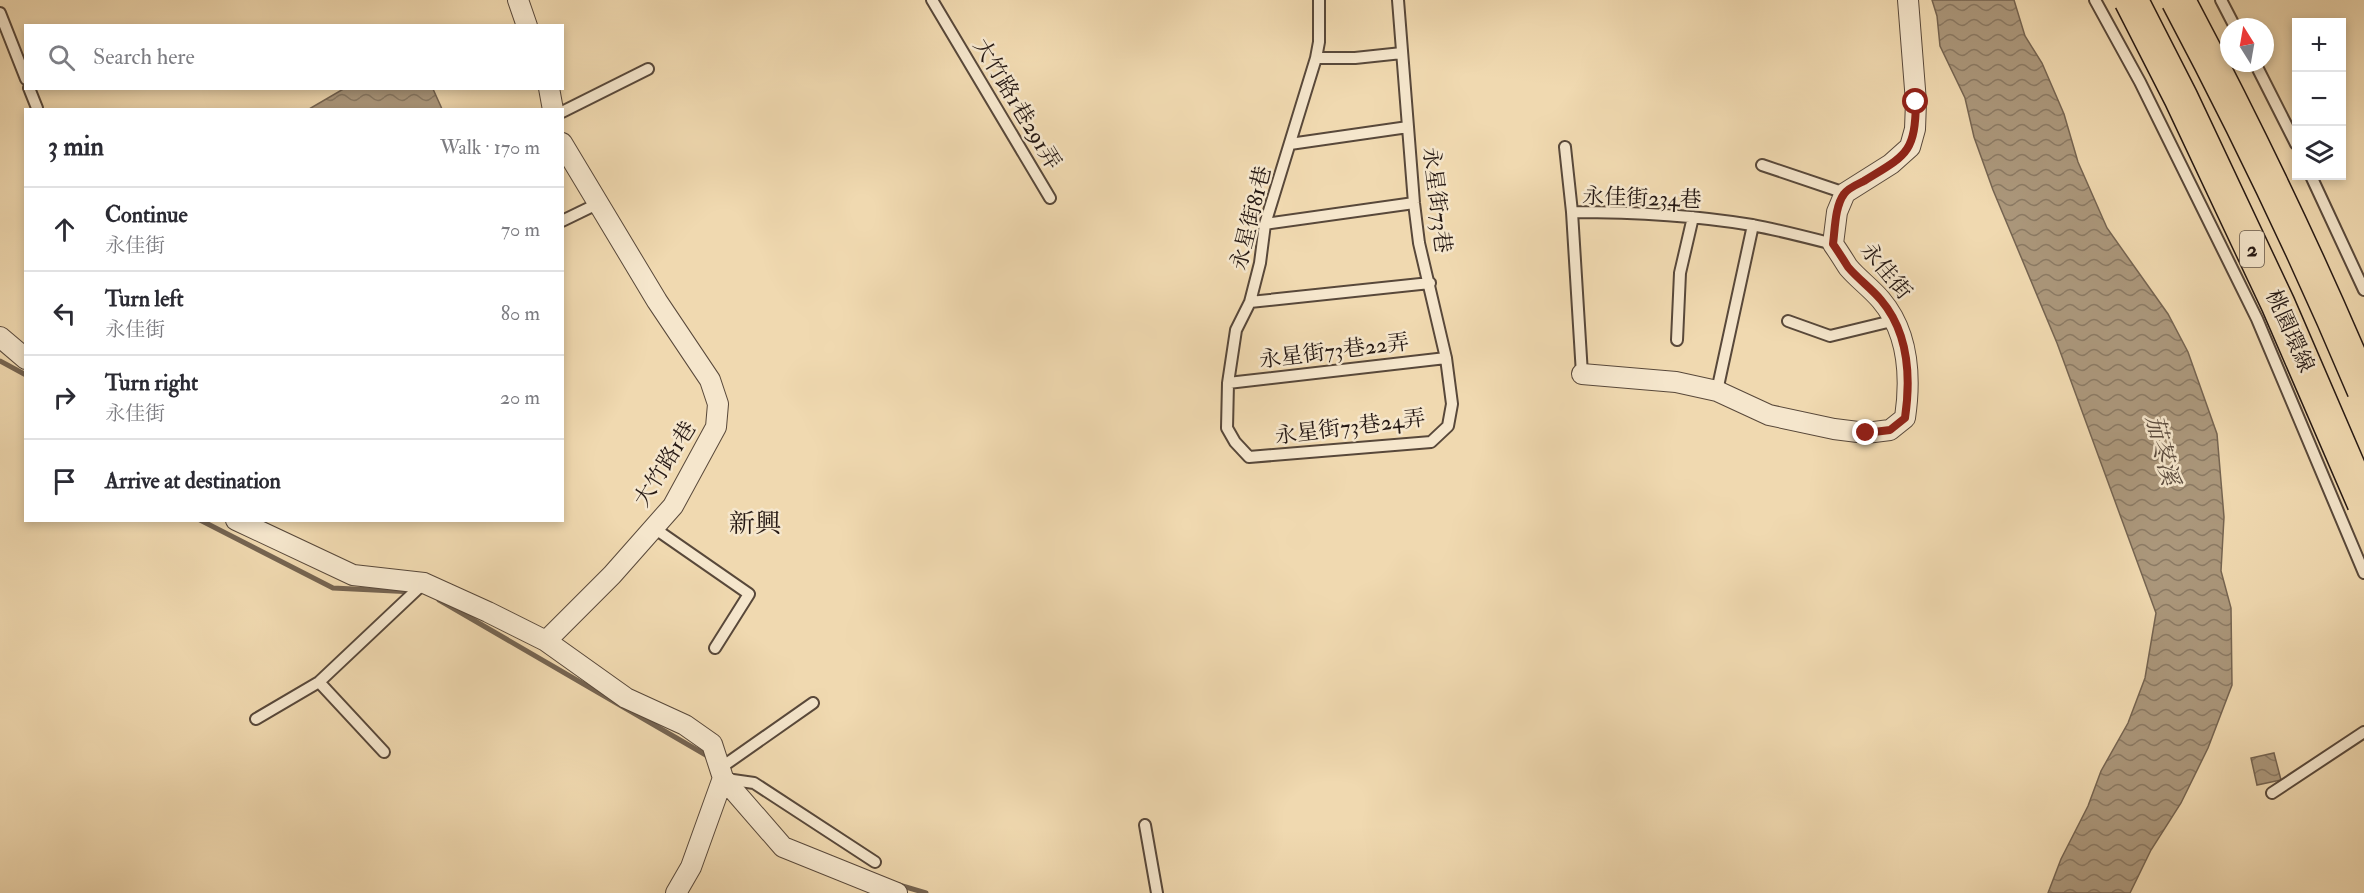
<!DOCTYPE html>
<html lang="en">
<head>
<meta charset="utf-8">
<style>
  body { margin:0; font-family:"IM FELL Double Pica","Noto Serif TC",serif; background:#f2f2f3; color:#2b2b33 }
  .controls { position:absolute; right:18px; top:18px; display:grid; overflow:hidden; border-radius:0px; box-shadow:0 3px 9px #0003 }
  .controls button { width:54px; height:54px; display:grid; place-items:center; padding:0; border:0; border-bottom:2px solid #e1e1e2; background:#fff; color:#2b2b33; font:30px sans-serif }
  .compass { position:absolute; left:2220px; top:18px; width:54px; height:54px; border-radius:50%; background:#fff; box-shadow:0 3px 9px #0003; rotate:349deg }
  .stop { position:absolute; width:18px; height:18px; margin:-14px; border:4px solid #8f2418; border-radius:50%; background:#fff }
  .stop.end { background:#8f2418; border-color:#fff; box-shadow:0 2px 6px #0008 }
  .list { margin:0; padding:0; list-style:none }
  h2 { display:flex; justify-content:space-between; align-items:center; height:78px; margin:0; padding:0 24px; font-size:26px }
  h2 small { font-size:20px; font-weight:400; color:#7c7c81 }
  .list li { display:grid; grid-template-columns:39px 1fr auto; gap:18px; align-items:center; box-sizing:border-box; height:84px; padding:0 24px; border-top:2px solid #e1e1e2 }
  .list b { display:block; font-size:22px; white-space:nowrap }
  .list p { margin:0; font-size:20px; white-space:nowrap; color:#7c7c81 }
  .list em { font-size:20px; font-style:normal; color:#7c7c81 }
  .icon { flex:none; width:33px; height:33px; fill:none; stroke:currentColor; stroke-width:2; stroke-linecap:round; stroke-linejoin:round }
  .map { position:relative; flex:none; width:2364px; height:893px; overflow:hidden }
  .search { position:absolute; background:#fff; box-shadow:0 3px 9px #0003; left:24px; top:24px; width:540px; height:66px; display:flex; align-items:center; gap:15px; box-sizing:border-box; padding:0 21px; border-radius:0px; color:#7c7c81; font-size:22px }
  .panel { position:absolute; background:#fff; box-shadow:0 3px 9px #0003; left:24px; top:108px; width:540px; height:414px; border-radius:0px }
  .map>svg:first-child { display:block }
</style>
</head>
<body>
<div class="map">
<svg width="2364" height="893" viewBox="0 0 2364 893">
  <defs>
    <pattern id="water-waves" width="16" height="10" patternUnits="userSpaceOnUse" patternTransform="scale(1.5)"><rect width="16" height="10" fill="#ab977b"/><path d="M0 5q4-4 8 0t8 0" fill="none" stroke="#8b7a64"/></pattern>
  </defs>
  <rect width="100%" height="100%" fill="#f0d9b0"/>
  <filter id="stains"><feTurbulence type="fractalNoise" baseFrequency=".00333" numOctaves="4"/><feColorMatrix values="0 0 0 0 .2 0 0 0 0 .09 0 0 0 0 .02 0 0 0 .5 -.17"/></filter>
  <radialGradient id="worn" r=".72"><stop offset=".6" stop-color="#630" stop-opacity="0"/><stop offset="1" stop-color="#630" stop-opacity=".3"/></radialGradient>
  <path fill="url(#water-waves)" stroke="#756451" stroke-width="1.5" d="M 1932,0 L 2014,0 L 2025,36 L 2042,63 L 2064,114 L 2078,162 L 2107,228 L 2168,314 L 2188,352 L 2217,434 L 2224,517 L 2221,571 L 2231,608 L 2232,685 L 2208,748 L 2181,803 L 2151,850 L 2130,893 L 2048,893 L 2061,859 L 2088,806 L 2101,771 L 2128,723 L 2145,678 L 2156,613 L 2057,343 L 1993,190 L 1974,137 L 1965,98 L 1940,46 L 1937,16 Z
    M 345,88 L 433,89 L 442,109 L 309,109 Z
    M 2274,753 L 2281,780 L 2257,785 L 2251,758 Z"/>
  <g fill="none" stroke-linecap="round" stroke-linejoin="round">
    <path stroke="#756451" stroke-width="5" d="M 0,361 L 26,375
      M 200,520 L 333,588 L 414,592
      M 439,600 L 711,758
      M 899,885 L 926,893"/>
    <defs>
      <path id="service" d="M 932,0 L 1050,198
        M 1319,0 L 1319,42 L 1316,58 L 1265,224 L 1260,263 L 1250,302 L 1236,330 L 1228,383 L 1227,428 L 1235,442 L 1249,457 L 1431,442 L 1448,426 L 1452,404 L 1446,358 L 1419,243 L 1414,203 L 1398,0
        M 2095,0 L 2140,82 L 2257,319 L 2364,573
        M 2221,0 L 2235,27
        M 0,13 L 26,79
        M 1316,58 L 1355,58 L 1402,53
        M 2255,63 L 2296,144
        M 29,88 L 37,108
        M 562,112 L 648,69
        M 1290,144 L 1408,127
        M 1565,147 L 1572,212
        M 1762,165 L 1845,193
        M 2311,176 L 2364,290
        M 562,221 L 597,204
        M 1265,224 L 1414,203
        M 1250,302 L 1430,283
        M 1788,321 L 1830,336 L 1896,320
        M 1677,340 L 1680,273 L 1693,217
        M 1582,374 L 1572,212 C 1632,212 1692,215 1752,225 C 1779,230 1806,237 1833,244
        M 1228,383 L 1446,358
        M 1717,391 L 1753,225
        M 654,528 L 749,594 L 715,648
        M 319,682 L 384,752
        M 256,719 L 319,682 L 424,583
        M 719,769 L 813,703
        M 726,779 L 754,783 L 875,862
        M 2272,793 L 2364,732
        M 1145,825 L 1157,893"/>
      <path id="minor" d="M 518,0 L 527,26
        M 549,88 L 553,110
        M 0,337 L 26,359
        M 1582,374 L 1676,382 L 1717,391 L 1769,415 L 1834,429 L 1866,433 L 1890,430 L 1905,418 C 1911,377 1909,333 1881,300 C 1871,288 1858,279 1848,267 C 1843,259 1838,251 1833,244 L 1837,212 L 1845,193 L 1891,164 L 1910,147 L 1915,129 L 1916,102 L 1908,0
        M 236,520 L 353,575 L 424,583 L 488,612 L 546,641 L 626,698 L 685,725 L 712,744 L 723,778 L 691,867 L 676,893
        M 546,641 L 612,575 L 673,506 L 716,427 L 718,404 L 710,380 L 657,301 L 562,143
        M 723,778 L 783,847 L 897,893"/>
    </defs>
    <use href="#service" stroke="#58483a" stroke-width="14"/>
    <use href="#minor" stroke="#58483a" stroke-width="22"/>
    <use href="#service" stroke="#f5e6cc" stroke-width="10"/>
    <use href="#minor" stroke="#f5e6cc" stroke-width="20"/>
    <defs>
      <path id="motorway-bridge" d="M 2131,0 L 2181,98 L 2278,304 L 2364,503
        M 2178,0 C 2246,128 2308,257 2364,390"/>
    </defs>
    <use href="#motorway-bridge" stroke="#251813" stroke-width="36" stroke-linecap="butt"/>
    <use href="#motorway-bridge" stroke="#f0d9b0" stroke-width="33"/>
  </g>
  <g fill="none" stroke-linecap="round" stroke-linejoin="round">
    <path stroke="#8f2418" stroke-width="8" d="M 1866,433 L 1890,430 L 1905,418 C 1911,377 1909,333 1881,300 C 1871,288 1858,279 1848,267 C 1843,259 1838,251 1833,244 C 1835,229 1835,206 1844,194 C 1848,188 1858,184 1864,181 C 1906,155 1915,154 1916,102"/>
  </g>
  <g text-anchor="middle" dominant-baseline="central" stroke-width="5" stroke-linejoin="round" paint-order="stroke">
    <rect fill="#f5e6cc" stroke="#63564a" stroke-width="1.5" x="2240" y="231" width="24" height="36" rx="4.5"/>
    <g font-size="21" font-weight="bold" fill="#251813">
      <text x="2252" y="249">2</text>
    </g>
    <g font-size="22" fill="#251813" stroke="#f5e6cc">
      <text transform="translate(1017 104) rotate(59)">大竹路1巷291弄</text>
      <text transform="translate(1642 198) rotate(2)">永佳街234巷</text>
      <text transform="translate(1437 200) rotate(83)">永星街73巷</text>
      <text transform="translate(1251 218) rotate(-76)">永星街81巷</text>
      <text transform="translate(1886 271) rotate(50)">永佳街</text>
      <text transform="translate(2290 331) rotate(66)">桃園環線</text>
      <text transform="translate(1334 351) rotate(-7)">永星街73巷22弄</text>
      <text transform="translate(1350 427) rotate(-7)">永星街73巷24弄</text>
      <text transform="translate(665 464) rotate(-58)">大竹路1巷</text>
    </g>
    <g font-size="24" font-style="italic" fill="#5b4b3d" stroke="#f5e6cc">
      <text transform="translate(2162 450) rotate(76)">茄苳溪</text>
    </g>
    <g font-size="26" fill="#251813" stroke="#f5e6cc">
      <text x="755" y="524">新興</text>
    </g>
  </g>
  <rect width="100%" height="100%" filter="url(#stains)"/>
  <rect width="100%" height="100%" fill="url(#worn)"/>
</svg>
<div class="controls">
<button>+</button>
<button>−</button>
<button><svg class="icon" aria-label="layers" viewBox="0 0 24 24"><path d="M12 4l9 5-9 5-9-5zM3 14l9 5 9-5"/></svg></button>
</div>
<svg class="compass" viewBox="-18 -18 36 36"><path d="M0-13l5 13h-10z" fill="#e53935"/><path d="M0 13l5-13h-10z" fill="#7c7c81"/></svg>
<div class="stop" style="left:1916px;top:102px"></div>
<div class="stop end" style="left:1866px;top:433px"></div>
<div class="search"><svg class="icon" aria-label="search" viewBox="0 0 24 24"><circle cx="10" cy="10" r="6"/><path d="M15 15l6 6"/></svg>Search here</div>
<section class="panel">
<h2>3 min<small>Walk · 170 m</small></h2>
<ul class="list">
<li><svg class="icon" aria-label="ahead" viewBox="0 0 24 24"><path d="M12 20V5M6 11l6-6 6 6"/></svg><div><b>Continue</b><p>永佳街</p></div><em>70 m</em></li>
<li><svg class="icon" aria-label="left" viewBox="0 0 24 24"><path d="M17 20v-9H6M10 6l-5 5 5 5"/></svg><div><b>Turn left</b><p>永佳街</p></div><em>80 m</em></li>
<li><svg class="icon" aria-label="right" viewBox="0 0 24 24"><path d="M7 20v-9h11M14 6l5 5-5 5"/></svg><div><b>Turn right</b><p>永佳街</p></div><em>20 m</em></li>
<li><svg class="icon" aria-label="arrive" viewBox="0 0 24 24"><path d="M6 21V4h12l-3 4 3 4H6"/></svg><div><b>Arrive at destination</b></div></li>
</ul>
</section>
</div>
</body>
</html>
